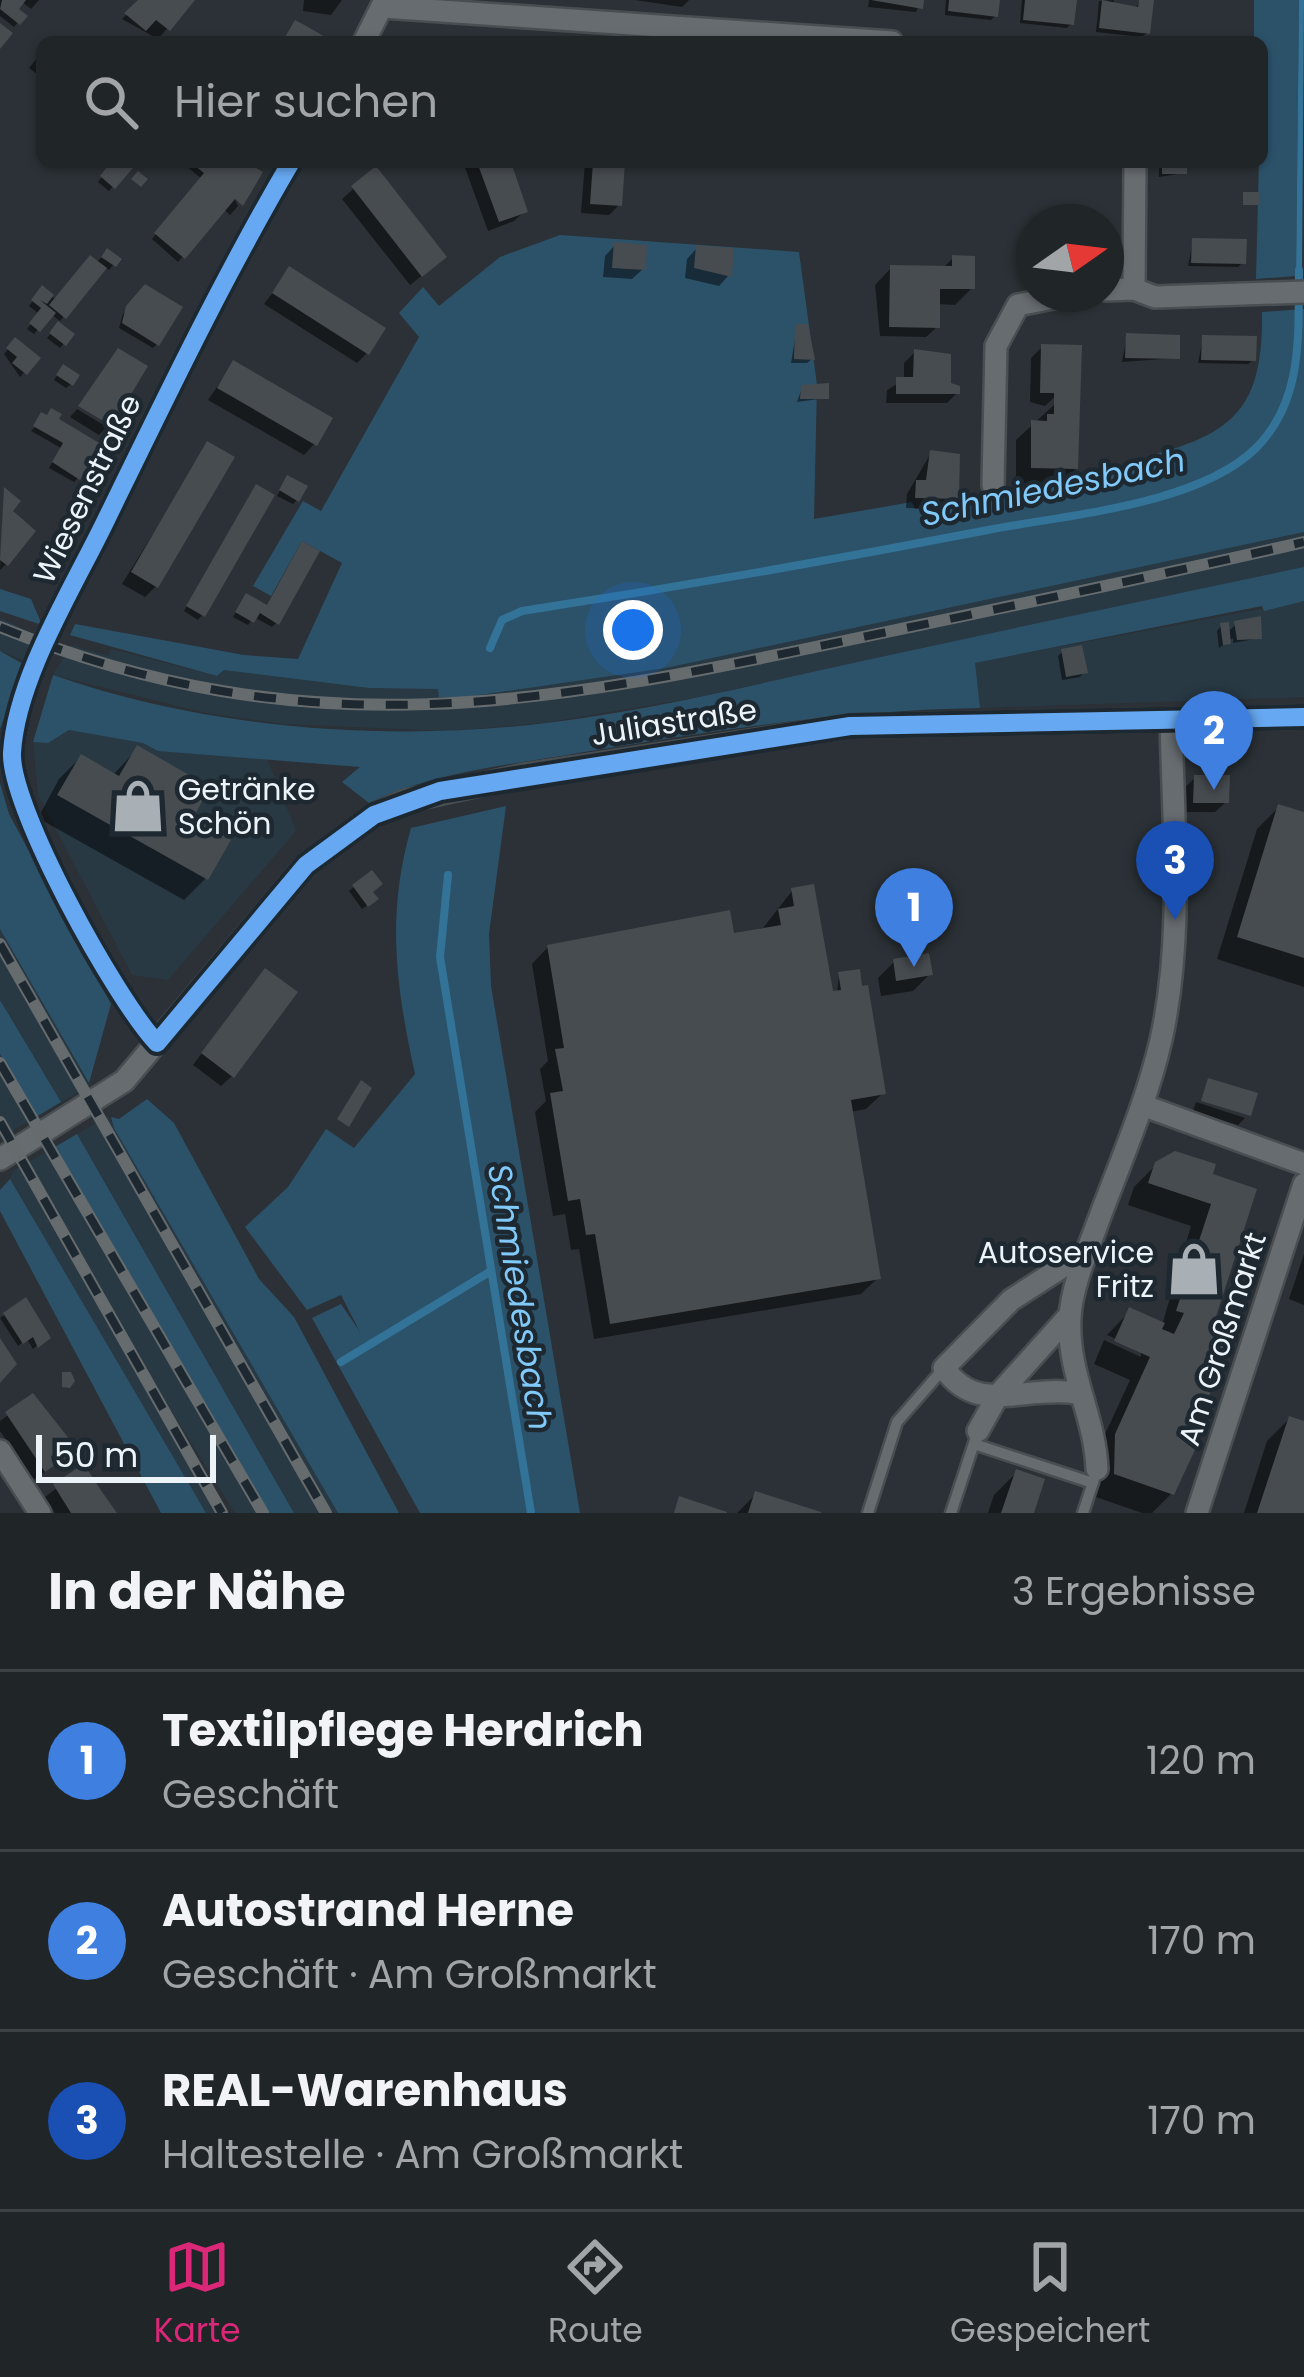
<!DOCTYPE html>
<html lang="de">
<head>
<meta charset="utf-8">
<style>
  body { margin:0; font-family:Poppins,sans-serif; background:#282d30; color:#f1f3f6 }
  .compass { position:absolute; left:1016px; top:204px; width:108px; height:108px; border-radius:50%; background:#202528; box-shadow:0 3px 9px #0004; rotate:76deg }
  .scale { position:absolute; left:36px; bottom:30px; width:180px; box-sizing:border-box; padding-left:12px; border:6px solid #edf4f9; border-top:0; font-size:33px; line-height:42px; white-space:nowrap; color:#edf4f9; -webkit-text-stroke:9px #1d2830; paint-order:stroke }
  .you { position:absolute; left:633px; top:630px; width:42px; height:42px; margin:-30px; border:9px solid #fff; border-radius:50%; background:#1a73e8; box-shadow:0 0 0 18px #1a73e833 }
  .badge { display:grid; place-items:center; width:78px; height:78px; border-radius:50%; background:#db2777; color:#fff; font-size:39px; font-weight:700 }
  .pin { position:absolute; translate:-50% -99px; filter:drop-shadow(0 3px 6px #0008) }
  .pin::after { content:''; position:absolute; top:63px; width:42px; height:36px; background:inherit; clip-path:polygon(0 0,100% 0,50% 100%) }
  .list { margin:0; padding:0; list-style:none }
  h2 { display:flex; justify-content:space-between; align-items:center; height:156px; margin:0; padding:0 48px; font-size:51px }
  h2 small { font-size:39px; font-weight:400; color:#a2a5a8 }
  .list li { display:grid; grid-template-columns:78px 1fr auto; gap:36px; align-items:center; box-sizing:border-box; height:180px; padding:0 48px; border-top:3px solid #3d4245 }
  .list b { display:block; font-size:45px; white-space:nowrap }
  .list p { margin:0; font-size:39px; white-space:nowrap; color:#a2a5a8 }
  .list em { font-size:39px; font-style:normal; color:#a2a5a8 }
  .icon { flex:none; width:66px; height:66px; fill:none; stroke:currentColor; stroke-width:2; stroke-linecap:round; stroke-linejoin:round }
  .map { position:relative; flex:none; width:1304px; height:1513px; overflow:hidden }
  .search { position:absolute; background:#202528; box-shadow:0 3px 9px #0004; left:36px; right:36px; top:36px; height:132px; display:flex; align-items:center; gap:30px; box-sizing:border-box; padding:0 42px; border-radius:18px; color:#a2a5a8; font-size:45px }
  .sheet { height:696px; background:#202528 }
  nav { display:flex; justify-content:space-around; align-items:center; box-sizing:border-box; height:168px; border-top:3px solid #3d4245; background:#202528; font-size:33px; color:#a2a5a8 }
  nav a { display:grid; justify-items:center; gap:6px }
  nav .on { color:#db2777 }
  .map>svg:first-child { display:block }
</style>
</head>
<body>
<div class="map">
<svg width="1304" height="1513" viewBox="0 0 1304 1513">
  <rect width="100%" height="100%" fill="#2b3136"/>
  <path fill="#283944" d="M 1304,532 L 1304,567 L 693,698 L 544,723 L 448,731 L 285,724 L 206,713 L 53,675 L 71,645 L 108,656 L 111,649 L 217,676 L 224,670 L 369,688 L 439,689 L 466,697 L 666,668 Z
    M 1304,601 L 1304,697 L 980,708 L 974,663 Z
    M 0,618 L 35,634 L 23,660 L 0,651 Z
    M 69,730 L 144,743 L 159,751 L 267,758 L 296,831 L 168,980 L 132,975 L 38,795 L 33,742 L 48,743 Z
    M 0,929 L 90,1086 L 61,1102 L 0,1000 Z
    M 0,1054 L 36,1117 L 0,1138 Z
    M 108,1116 L 157,1197 L 338,1513 L 294,1513 L 77,1134 Z
    M 53,1148 L 268,1513 L 235,1513 L 171,1410 L 229,1513 L 206,1513 L 161,1441 L 10,1179 L 14,1170 Z"/>
  <path fill="#2c526a" d="M 1254,0 L 1299,0 L 1296,276 L 1256,279 L 1262,42 L 1254,42 Z
    M 560,235 L 799,252 L 817,385 L 814,519 L 912,502 L 915,509 L 962,504 L 963,499 L 1150,466 L 1151,455 C 1239,433 1263,402 1262,312 L 1304,309 L 1304,532 L 666,668 L 466,697 L 439,697 L 438,689 L 369,688 L 224,670 L 217,676 L 70,635 L 75,624 L 244,655 L 298,659 L 342,563 L 302,541 L 271,596 L 253,586 L 303,501 L 321,511 L 419,337 L 399,313 L 423,287 L 439,306 L 500,257 Z
    M 1304,567 L 1304,601 L 1264,611 L 1262,606 L 975,663 L 980,708 C 845,710 717,730 584,752 C 512,765 436,771 369,803 L 342,782 L 360,767 L 158,751 L 143,743 L 69,730 L 48,743 L 33,742 L 53,675 C 203,728 384,743 546,723 C 654,710 761,683 867,660 C 1013,628 1158,598 1304,567 Z
    M 0,589 L 31,599 L 42,625 L 0,611 Z
    M 0,651 L 23,664 L 0,729 Z
    M 0,783 L 9,814 L 111,1004 L 89,1083 L 0,929 Z
    M 506,806 L 489,934 L 491,986 L 580,1513 L 420,1513 L 312,1318 L 341,1304 L 360,1332 L 341,1295 L 307,1310 L 245,1227 L 288,1187 L 326,1129 L 354,1148 L 415,1074 C 396,987 386,915 411,828 Z
    M 0,1000 L 61,1102 L 36,1117 L 0,1054 Z
    M 147,1099 L 174,1123 L 259,1279 L 294,1317 L 399,1513 L 338,1513 L 114,1128 L 111,1117 L 119,1119 Z
    M 77,1134 L 294,1513 L 268,1513 L 53,1148 Z
    M 10,1179 L 206,1513 L 161,1513 L 0,1211 L 0,1190 Z"/>
  <path fill="#337398" d="M 1299,0 L 1304,0 L 1302,276 L 1296,276 Z"/>
  <path fill="#0007" d="M 0,0 L 39,0 L 31,9 L 21,1 L 14,9 L 23,16 L 14,27 L 0,16 Z
    M 142,0 L 192,0 L 158,39 L 122,19 Z
    M 304,0 L 342,0 L 331,15 L 303,11 Z
    M 635,0 L 689,0 L 682,7 Z
    M 869,0 L 921,0 L 916,12 L 868,7 Z
    M 946,0 L 997,0 L 996,15 L 991,20 L 945,15 Z
    M 1022,0 L 1074,0 L 1071,24 L 1067,28 L 1020,23 Z
    M 1114,0 L 1112,8 L 1135,10 L 1140,0 L 1147,33 L 1142,37 L 1096,32 L 1099,1 Z
    M 42,52 L 42,78 L 29,68 Z
    M 114,162 L 134,162 L 109,191 L 98,182 Z
    M 181,162 L 265,162 L 232,193 L 238,206 L 230,215 L 223,208 L 178,262 L 152,239 L 202,179 Z
    M 463,162 L 507,162 L 525,211 L 514,221 L 488,231 Z
    M 585,162 L 622,162 L 619,205 L 609,215 L 581,213 Z
    M 1159,162 L 1184,162 L 1184,173 L 1159,177 Z
    M 1237,162 L 1254,162 L 1254,163 L 1237,167 Z
    M 375,170 L 433,267 L 410,285 L 342,199 Z
    M 1193,241 L 1243,262 L 1238,267 L 1188,266 Z
    M 615,245 L 643,269 L 632,279 L 603,277 L 605,256 Z
    M 697,248 L 729,275 L 719,286 L 685,278 L 687,259 Z
    M 103,256 L 118,259 L 109,270 L 105,267 L 60,321 L 51,314 L 34,334 L 27,329 L 39,314 L 29,306 L 43,289 L 56,300 Z
    M 953,258 L 972,288 L 955,305 L 937,304 L 937,327 L 926,337 L 880,336 L 875,285 L 891,268 L 942,269 Z
    M 290,270 L 367,353 L 357,363 L 264,304 Z
    M 146,288 L 157,344 L 153,348 L 119,328 L 123,314 Z
    M 58,325 L 71,335 L 60,348 L 47,338 Z
    M 797,327 L 812,359 L 807,363 L 791,363 Z
    M 1127,336 L 1177,358 L 1122,362 Z
    M 1203,338 L 1253,360 L 1248,364 L 1198,363 Z
    M 15,341 L 36,359 L 20,377 L 4,354 Z
    M 1042,347 L 1079,348 L 1077,468 L 1060,485 L 1016,483 L 1016,440 L 1067,393 L 1063,389 L 1045,406 L 1030,402 L 1031,358 Z
    M 915,352 L 957,393 L 947,403 L 886,403 L 887,390 L 904,380 L 904,363 Z
    M 233,364 L 314,444 L 304,455 L 208,400 Z
    M 59,372 L 71,384 L 66,388 L 54,380 Z
    M 802,388 L 826,398 L 797,402 Z
    M 77,409 L 107,427 L 99,435 L 70,417 Z
    M 51,412 L 78,478 L 74,482 L 49,468 L 61,448 L 31,431 Z
    M 208,445 L 156,586 L 145,597 L 122,584 Z
    M 931,453 L 956,498 L 945,509 L 906,508 L 907,494 Z
    M 284,483 L 297,500 L 293,504 L 277,496 Z
    M 4,491 L 17,502 L 8,512 L 6,564 L 0,570 Z
    M 252,492 L 202,615 L 198,620 L 184,611 Z
    M 242,601 L 276,623 L 272,627 L 254,617 L 248,625 L 233,617 Z
    M 1236,624 L 1260,638 L 1233,643 L 1233,638 L 1219,648 L 1217,631 L 1221,626 L 1227,633 Z
    M 1062,652 L 1084,672 L 1080,677 L 1062,680 L 1058,656 Z
    M 138,748 L 189,819 L 206,878 L 184,900 L 38,818 L 59,779 L 81,757 L 113,775 Z
    M 1195,778 L 1226,802 L 1215,812 L 1184,812 L 1184,788 Z
    M 1279,807 L 1304,815 L 1304,987 L 1217,959 L 1257,829 Z
    M 354,887 L 370,892 L 370,903 L 362,909 L 349,891 Z
    M 792,891 L 831,995 L 837,993 L 839,975 L 883,1093 L 866,1109 L 850,1112 L 878,1278 L 861,1294 L 594,1339 L 579,1249 L 571,1250 L 565,1214 L 553,1216 L 535,1112 L 546,1101 L 540,1069 L 548,1061 L 532,964 L 548,947 L 731,937 L 763,928 Z
    M 894,962 L 930,974 L 913,991 L 881,996 L 878,978 Z
    M 255,982 L 232,1076 L 221,1086 L 193,1065 Z
    M 1196,1102 L 1245,1118 L 1238,1125 L 1193,1111 Z
    M 1157,1164 L 1254,1191 L 1209,1327 L 1193,1423 L 1172,1493 L 1152,1513 L 1142,1513 L 1093,1496 L 1094,1458 L 1130,1380 L 1094,1364 L 1104,1340 L 1141,1357 L 1141,1350 L 1107,1335 L 1130,1311 L 1162,1325 L 1191,1226 L 1128,1205 L 1134,1187 Z
    M 1304,1254 L 1304,1305 L 1289,1299 Z
    M 5,1315 L 47,1337 L 33,1349 L 27,1339 L 18,1346 L 0,1318 Z
    M 33,1397 L 58,1463 L 33,1480 L 0,1431 L 0,1421 Z
    M 1289,1419 L 1304,1424 L 1304,1513 L 1244,1513 L 1267,1441 Z
    M 83,1468 L 113,1513 L 55,1513 L 45,1497 Z
    M 1016,1473 L 1042,1481 L 1031,1513 L 988,1513 L 994,1495 Z
    M 756,1494 L 814,1513 L 737,1513 Z"/>
  <g fill="none" stroke-linecap="round" stroke-linejoin="round">
    <path stroke="#337398" stroke-width="8" d="M 490,648 L 502,620 L 522,611 C 678,587 833,560 988,530 C 1066,515 1197,505 1255,449 C 1304,401 1298,335 1299,270
      M 448,875 L 440,957 L 531,1513
      M 341,1362 L 491,1271"/>
  </g>
  <path fill="#474c50" d="M 2,0 L 26,0 L 19,9 L 28,16 L 20,25 L 0,9 Z
    M 138,0 L 195,0 L 170,31 L 156,20 L 146,31 L 124,13 Z
    M 871,0 L 924,0 L 923,9 Z
    M 949,0 L 1000,0 L 998,17 L 948,11 Z
    M 1025,0 L 1077,0 L 1074,25 L 1023,20 Z
    M 1102,0 L 1138,7 L 1139,0 L 1154,0 L 1150,34 L 1099,28 Z
    M 295,20 L 308,27 L 334,42 L 282,42 Z
    M 0,23 L 13,33 L 0,49 Z
    M 1164,36 L 1206,37 L 1206,42 L 1164,42 Z
    M 111,162 L 138,162 L 115,189 L 100,176 Z
    M 190,162 L 247,162 L 263,172 L 243,206 L 235,199 L 185,259 L 154,233 L 204,173 Z
    M 477,162 L 511,162 L 528,212 L 499,222 Z
    M 593,162 L 625,162 L 622,206 L 590,204 Z
    M 1162,162 L 1187,162 L 1187,174 L 1162,174 Z
    M 376,166 L 447,257 L 422,277 L 351,186 Z
    M 138,171 L 148,179 L 141,187 L 131,179 Z
    M 1243,192 L 1259,192 L 1259,205 L 1243,205 Z
    M 1192,238 L 1247,239 L 1246,264 L 1191,263 Z
    M 614,242 L 647,245 L 646,270 L 612,268 Z
    M 696,245 L 734,248 L 732,277 L 694,268 Z
    M 107,248 L 122,259 L 116,267 L 101,257 Z
    M 90,255 L 107,268 L 66,319 L 49,305 Z
    M 952,255 L 975,256 L 975,289 L 940,289 L 940,328 L 889,327 L 890,265 L 952,266 Z
    M 289,266 L 386,328 L 369,355 L 272,293 Z
    M 145,284 L 183,307 L 159,346 L 122,323 L 126,306 Z
    M 42,285 L 54,295 L 47,304 L 40,300 L 56,313 L 40,332 L 29,323 L 41,308 L 31,300 Z
    M 58,321 L 75,334 L 66,346 L 49,333 Z
    M 795,324 L 808,324 L 815,360 L 794,359 Z
    M 1126,333 L 1180,335 L 1180,359 L 1125,358 Z
    M 1202,335 L 1257,336 L 1256,361 L 1201,360 Z
    M 15,337 L 41,358 L 27,375 L 12,363 L 17,357 L 6,348 Z
    M 1041,344 L 1082,345 L 1078,469 L 1031,468 L 1031,420 L 1047,421 L 1047,414 L 1054,414 L 1054,393 L 1040,393 Z
    M 118,348 L 148,366 L 112,426 L 78,406 Z
    M 914,349 L 951,354 L 951,383 L 960,386 L 960,394 L 896,394 L 896,377 L 913,377 Z
    M 233,360 L 333,418 L 317,446 L 217,388 Z
    M 63,364 L 80,375 L 73,386 L 56,375 Z
    M 829,383 L 829,399 L 800,399 L 801,385 Z
    M 51,408 L 62,414 L 59,419 L 101,444 L 80,480 L 52,462 L 63,443 L 33,426 L 41,412 L 47,415 Z
    M 207,441 L 235,457 L 158,588 L 131,572 Z
    M 930,450 L 960,454 L 959,499 L 915,498 L 916,480 L 926,480 Z
    M 287,475 L 308,486 L 299,502 L 279,490 Z
    M 256,484 L 275,495 L 205,617 L 186,606 Z
    M 4,487 L 21,501 L 13,511 L 36,531 L 8,566 L 0,560 Z
    M 302,541 L 320,551 L 279,625 L 260,613 L 254,623 L 235,612 L 246,593 L 267,605 Z
    M 1261,616 L 1262,639 L 1237,640 L 1234,621 Z
    M 1229,622 L 1231,644 L 1223,645 L 1220,623 Z
    M 1082,645 L 1088,673 L 1066,677 L 1061,649 Z
    M 137,745 L 210,787 L 193,818 L 231,840 L 208,880 L 57,795 L 81,754 L 119,776 Z
    M 1194,775 L 1230,775 L 1229,803 L 1193,803 Z
    M 1278,804 L 1304,812 L 1304,958 L 1237,937 Z
    M 372,870 L 383,884 L 373,892 L 379,899 L 368,907 L 352,885 Z
    M 814,884 L 833,991 L 841,990 L 838,972 L 860,969 L 862,986 L 868,985 L 886,1094 L 851,1100 L 881,1279 L 610,1324 L 595,1234 L 586,1235 L 580,1199 L 568,1201 L 550,1093 L 563,1091 L 555,1049 L 564,1048 L 547,945 L 730,910 L 734,933 L 781,925 L 778,909 L 794,906 L 791,888 Z
    M 929,953 L 933,975 L 896,981 L 893,959 Z
    M 265,968 L 298,992 L 234,1078 L 201,1053 Z
    M 1208,1078 L 1258,1093 L 1251,1116 L 1201,1101 Z
    M 361,1080 L 372,1088 L 349,1127 L 337,1119 Z
    M 1175,1151 L 1216,1164 L 1213,1174 L 1257,1189 L 1213,1326 L 1235,1338 L 1197,1422 L 1206,1426 L 1174,1495 L 1114,1474 L 1115,1434 L 1150,1357 L 1114,1341 L 1129,1307 L 1165,1323 L 1162,1329 L 1174,1334 L 1184,1313 L 1176,1311 L 1211,1204 L 1148,1183 L 1155,1162 Z
    M 26,1297 L 51,1338 L 38,1348 L 33,1337 L 23,1344 L 3,1313 Z
    M 0,1338 L 17,1364 L 0,1383 Z
    M 62,1372 L 71,1372 L 75,1381 L 70,1388 L 62,1387 Z
    M 33,1393 L 74,1445 L 73,1453 L 45,1472 L 5,1412 Z
    M 1289,1416 L 1304,1421 L 1304,1513 L 1257,1513 Z
    M 84,1464 L 100,1489 L 117,1513 L 71,1513 L 61,1497 L 53,1484 Z
    M 1016,1469 L 1045,1479 L 1034,1513 L 1001,1513 Z
    M 755,1491 L 821,1512 L 821,1513 L 748,1513 Z
    M 679,1496 L 727,1512 L 727,1513 L 674,1513 Z"/>
  <g fill="none" stroke-linecap="round" stroke-linejoin="round">
    <defs>
      <path id="service" d="M 974,1444 L 1093,1483
        M 868,1513 L 897,1422 L 944,1368
        M 951,1513 L 975,1440
        M 1083,1513 L 1095,1476"/>
      <path id="minor" d="M 383,7 L 892,42
        M 364,42 L 385,0
        M 1134,289 L 1135,162
        M 1106,290 L 1134,289 L 1155,297 L 1304,292
        M 993,485 L 996,346 L 1018,305 L 1073,294
        M 157,1043 C 117,1001 10,809 12,753 C 16,678 75,585 107,518 C 166,397 223,278 291,162
        M 1142,1105 L 1304,1164
        M 0,1159 L 124,1081 L 306,865 L 374,815 L 406,801 L 525,775 L 850,726 L 1304,717
        M 1077,1393 C 1023,1385 977,1416 944,1368 L 1011,1300 L 1087,1251
        M 978,1431 L 998,1395 L 1069,1316
        M 0,1451 L 40,1513
        M 1097,1469 C 1095,1416 1067,1373 1070,1318 C 1071,1290 1085,1256 1095,1230 C 1118,1167 1146,1105 1161,1040 C 1184,936 1173,825 1171,720
        M 1197,1513 L 1304,1184"/>
    </defs>
    <use href="#service" stroke="#484e51" stroke-width="15"/>
    <use href="#minor" stroke="#484e51" stroke-width="26"/>
    <use href="#service" stroke="#676c70" stroke-width="10"/>
    <use href="#minor" stroke="#676c70" stroke-width="21"/>
    <defs>
      <path id="rail" d="M 0,627 C 308,752 547,704 858,638 C 1007,607 1156,576 1304,542
        M 0,944 L 326,1513
        M 0,1063 L 263,1513
        M 0,1122 L 222,1513"/>
    </defs>
    <use href="#rail" stroke="#666b6e" stroke-width="12"/>
    <use href="#rail" stroke="#1d2830" stroke-width="8" stroke-dasharray="22" stroke-linecap="butt"/>
    <defs>
      <path id="cycleway" d="M 291,162 C 223,278 166,397 107,518 C 75,585 16,678 12,753 C 10,809 117,1001 157,1043 L 306,865 L 374,815 L 440,791 L 850,726 L 1304,717"/>
    </defs>
    <use href="#cycleway" stroke="#1d2830" stroke-width="26"/>
    <use href="#cycleway" stroke="#66a8f1" stroke-width="18"/>
  </g>
  <defs>
    <symbol id="shop-bare" viewBox="-9 -9 18 18"><path d="M-5-2.5h2.3a2.7 3.5 0 0 1 5.4 0H5L5.5 6h-11ZM-1.5-2.5h3a1.5 2.3 0 0 0-3 0Z" fill="#a9b0b5" stroke="#1d2830" stroke-width="2.5" paint-order="stroke"/></symbol>
  </defs>
  <g fill-rule="evenodd">
    <use href="#shop-bare" x="100" y="768" width="76" height="76"/>
    <use href="#shop-bare" x="1156" y="1231" width="76" height="76"/>
  </g>
  <g text-anchor="middle" dominant-baseline="central" stroke-width="9" stroke-linejoin="round" paint-order="stroke">
    <g font-size="30" fill="#edf4f9" stroke="#1d2830">
      <text transform="translate(87 489) rotate(-64)">Wiesenstraße</text>
      <text transform="translate(674 722) rotate(-9)">Juliastraße</text>
      <text transform="translate(1222 1339) rotate(-72)">Am Großmarkt</text>
    </g>
    <g font-size="30" fill="#edf4f9" stroke="#1d2830" text-anchor="start">
      <text x="178" y="789">Getränke<tspan x="178" dy="34">Schön</tspan></text>
      <text x="1154" y="1252" text-anchor="end">Autoservice<tspan x="1154" dy="34">Fritz</tspan></text>
    </g>
    <g font-size="33" font-style="italic" fill="#80c9f8" stroke="#1d2830">
      <text transform="translate(1053 487) rotate(-12)">Schmiedesbach</text>
      <text transform="translate(520 1297) rotate(81)">Schmiedesbach</text>
    </g>
  </g>
</svg>
<svg class="compass" viewBox="-18 -18 36 36"><path d="M0-13l5 13h-10z" fill="#e53935"/><path d="M0 13l5-13h-10z" fill="#a2a5a8"/></svg>
<div class="scale">50 m</div>
<div class="you"></div>
<div class="pin badge" style="left:914px;top:967px;background:#3f7fe0">1</div>
<div class="pin badge" style="left:1214px;top:790px;background:#3f7fe0">2</div>
<div class="pin badge" style="left:1175px;top:920px;background:#1a4fb4">3</div>
<div class="search"><svg class="icon" aria-label="search" viewBox="0 0 24 24"><circle cx="10" cy="10" r="6"/><path d="M15 15l6 6"/></svg>Hier suchen</div>
</div>
<section class="sheet">
<h2>In der Nähe<small>3 Ergebnisse</small></h2>
<ul class="list">
<li><span class="badge" style="background:#3f7fe0">1</span><div><b>Textilpflege Herdrich</b><p>Geschäft</p></div><em>120 m</em></li>
<li><span class="badge" style="background:#3f7fe0">2</span><div><b>Autostrand Herne</b><p>Geschäft · Am Großmarkt</p></div><em>170 m</em></li>
<li><span class="badge" style="background:#1a4fb4">3</span><div><b>REAL-Warenhaus</b><p>Haltestelle · Am Großmarkt</p></div><em>170 m</em></li>
</ul>
</section>
<nav>
<a class="on"><svg class="icon" aria-label="map" viewBox="0 0 24 24"><path d="M3 6l6-2 6 2 6-2v14l-6 2-6-2-6 2zM9 4v14M15 6v14"/></svg>Karte</a>
<a><svg class="icon" aria-label="directions" viewBox="0 0 24 24"><path d="M12 3l9 9-9 9-9-9zM9 14v-3h6M13 9l2 2-2 2"/></svg>Route</a>
<a><svg class="icon" aria-label="saved" viewBox="0 0 24 24"><path d="M7 4h10v16l-5-4-5 4z"/></svg>Gespeichert</a>
</nav>
</body>
</html>
